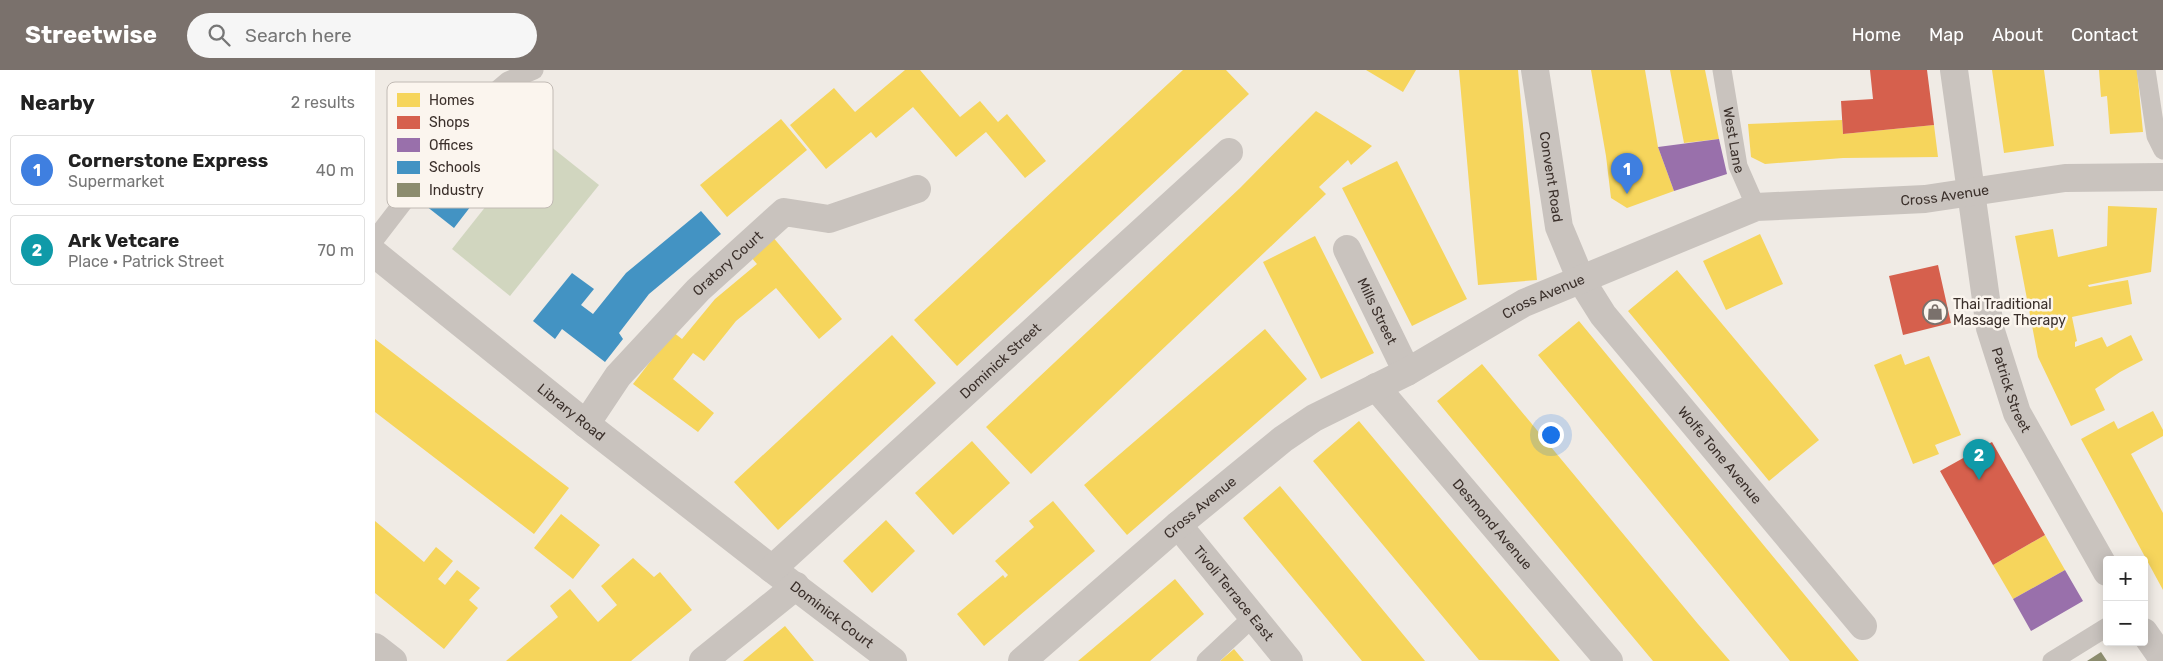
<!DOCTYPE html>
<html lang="en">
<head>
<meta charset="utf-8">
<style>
  body { margin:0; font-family:Rubik,sans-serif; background:#f6f6f6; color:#222 }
  .controls { position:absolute; right:15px; bottom:15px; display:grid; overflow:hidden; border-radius:5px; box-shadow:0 2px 12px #0003 }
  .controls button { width:45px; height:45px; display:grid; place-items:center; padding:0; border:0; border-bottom:1px solid #e0e0e0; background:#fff; color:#222; font:25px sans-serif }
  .you { position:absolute; left:1175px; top:364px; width:18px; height:18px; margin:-12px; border:4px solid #fff; border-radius:50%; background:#1a73e8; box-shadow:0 0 0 8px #1a73e833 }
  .badge { display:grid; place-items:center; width:32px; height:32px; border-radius:50%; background:#7a716c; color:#fff; font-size:16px; font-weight:700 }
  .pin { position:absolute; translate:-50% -41px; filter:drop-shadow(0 1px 2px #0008) }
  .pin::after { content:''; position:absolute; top:26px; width:18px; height:15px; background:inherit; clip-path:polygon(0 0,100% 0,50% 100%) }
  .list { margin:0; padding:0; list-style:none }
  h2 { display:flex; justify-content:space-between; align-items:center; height:65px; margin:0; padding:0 20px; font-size:21px }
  h2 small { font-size:16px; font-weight:400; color:#767676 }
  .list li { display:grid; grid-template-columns:32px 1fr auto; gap:15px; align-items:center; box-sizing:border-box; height:70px; margin:0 10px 10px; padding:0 10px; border:1px solid #e0e0e0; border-radius:5px }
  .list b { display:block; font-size:19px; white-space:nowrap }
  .list p { margin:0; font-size:16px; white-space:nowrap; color:#767676 }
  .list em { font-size:16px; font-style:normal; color:#767676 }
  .icon { flex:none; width:28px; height:28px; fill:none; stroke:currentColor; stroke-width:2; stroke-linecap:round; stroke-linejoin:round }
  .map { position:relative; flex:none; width:1788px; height:591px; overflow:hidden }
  header { display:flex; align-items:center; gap:30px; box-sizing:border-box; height:70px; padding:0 25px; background:#7a716c; color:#fff }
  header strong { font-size:24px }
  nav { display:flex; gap:28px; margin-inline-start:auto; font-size:18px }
  .search { width:350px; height:45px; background:#f6f6f6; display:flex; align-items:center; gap:12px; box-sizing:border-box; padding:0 18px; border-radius:28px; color:#767676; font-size:19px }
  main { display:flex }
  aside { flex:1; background:#fff }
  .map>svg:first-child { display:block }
</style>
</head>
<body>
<header>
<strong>Streetwise</strong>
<div class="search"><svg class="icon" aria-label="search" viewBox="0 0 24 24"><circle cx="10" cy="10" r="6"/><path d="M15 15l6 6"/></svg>Search here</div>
<nav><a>Home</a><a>Map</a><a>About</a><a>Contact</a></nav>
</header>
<main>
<aside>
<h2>Nearby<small>2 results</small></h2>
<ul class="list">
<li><span class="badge" style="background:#3f7fe0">1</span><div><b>Cornerstone Express</b><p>Supermarket</p></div><em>40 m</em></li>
<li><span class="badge" style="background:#0f9aa8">2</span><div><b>Ark Vetcare</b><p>Place · Patrick Street</p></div><em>70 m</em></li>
</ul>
</aside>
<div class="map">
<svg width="1788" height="591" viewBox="0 0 1788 591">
  <rect width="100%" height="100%" fill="#f0ebe5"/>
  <path fill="#d1d6bf" d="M 165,68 L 224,115 L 135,226 L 77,179 Z"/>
  <path fill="#f6d55c" d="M 530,0 L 545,0 L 585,47 L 605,31 L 623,52 L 632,44 L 671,91 L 650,108 L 611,62 L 581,87 L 538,37 L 501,68 L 496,62 L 451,99 L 415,55 L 459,18 L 480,42 Z
    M 808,0 L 851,0 L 874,24 L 582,296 L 539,250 Z
    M 991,0 L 1041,0 L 1028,22 Z
    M 1084,0 L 1143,0 L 1162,210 L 1103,215 Z
    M 1216,0 L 1270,0 L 1283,77 L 1299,121 L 1252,138 L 1236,128 L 1231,86 Z
    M 1295,0 L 1330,0 L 1344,69 L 1309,73 Z
    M 1617,0 L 1669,0 L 1679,76 L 1629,83 Z
    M 1724,0 L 1762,0 L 1768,62 L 1735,64 L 1732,26 L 1726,27 Z
    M 941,41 L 997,76 L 976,95 L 973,90 L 944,117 L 951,124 L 656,404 L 611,357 L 865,118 Z
    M 406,49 L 432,80 L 352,147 L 325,115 Z
    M 1467,50 L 1468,64 L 1559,55 L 1563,87 L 1468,88 L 1390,94 L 1376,87 L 1373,54 Z
    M 1022,91 L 1092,229 L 1037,256 L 967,118 Z
    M 1733,136 L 1782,138 L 1776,202 L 1713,215 L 1714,217 L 1753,210 L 1757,234 L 1697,247 L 1702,271 L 1700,272 L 1700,277 L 1727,267 L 1732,277 L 1756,265 L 1768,290 L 1745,302 L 1720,319 L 1730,340 L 1696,356 L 1663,287 L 1640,166 L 1678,159 L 1683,187 L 1732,176 Z
    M 1385,164 L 1408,214 L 1351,240 L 1328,191 Z
    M 397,166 L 467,249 L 444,269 L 401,218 L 361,251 L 329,291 L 318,283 L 298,309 L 339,343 L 323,362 L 258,314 L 298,262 L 307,269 L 340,229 L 382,194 L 374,185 Z
    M 940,166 L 999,283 L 946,309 L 888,192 Z
    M 1302,200 L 1444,370 L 1394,411 L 1253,241 Z
    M 1204,251 L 1307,376 L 1484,591 L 1415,591 L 1281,428 L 1163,285 Z
    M 890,259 L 932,309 L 752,465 L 709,415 Z
    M 517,265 L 561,313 L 403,460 L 359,412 Z
    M 0,269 L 194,418 L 159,464 L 0,342 Z
    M 1526,284 L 1530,295 L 1554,286 L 1586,365 L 1560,375 L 1564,384 L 1538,394 L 1499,295 Z
    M 1107,294 L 1323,554 L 1355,591 L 1278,591 L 1247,554 L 1062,331 Z
    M 1778,341 L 1788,360 L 1788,366 L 1756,384 L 1788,443 L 1788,520 L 1706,369 L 1739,351 L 1743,359 Z
    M 984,351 L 1134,530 L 1185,591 L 1104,590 L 938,391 Z
    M 597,371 L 635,413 L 578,465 L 540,423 Z
    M 905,416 L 960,482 L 1050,591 L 987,591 L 887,471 L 868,448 Z
    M 678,431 L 720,481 L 609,576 L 582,544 L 628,505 L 630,508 L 633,505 L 620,491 L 659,457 L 654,451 Z
    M 186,444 L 225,475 L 198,509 L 159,478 Z
    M 511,450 L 540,481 L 497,523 L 468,491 Z
    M 0,451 L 49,492 L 61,477 L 78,491 L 63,509 L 70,515 L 82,500 L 105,518 L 94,530 L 103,538 L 69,579 L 0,523 Z
    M 1670,465 L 1690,500 L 1638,529 L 1618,495 Z
    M 258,488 L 279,507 L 285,502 L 317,540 L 256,591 L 131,591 L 183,547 L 175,536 L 195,519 L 223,552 L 242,535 L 226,516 Z
    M 800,509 L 829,544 L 775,591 L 703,591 Z
    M 410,556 L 439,591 L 368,591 L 387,575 Z
    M 859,579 L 869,591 L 845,591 Z"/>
  <path fill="#d6604d" d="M 1495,0 L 1552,0 L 1559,55 L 1468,64 L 1466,31 L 1498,29 Z
    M 1563,195 L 1576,253 L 1528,265 L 1514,206 Z
    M 1617,372 L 1670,465 L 1618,495 L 1565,401 Z"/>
  <path fill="#9970ab" d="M 1344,69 L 1352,104 L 1299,121 L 1283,77 Z
    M 1690,500 L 1708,531 L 1656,561 L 1638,529 Z"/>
  <path fill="#4393c3" d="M 121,38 L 153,62 L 79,158 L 46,132 Z
    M 326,141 L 346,164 L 274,224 L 244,263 L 248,269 L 230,292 L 187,259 L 180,269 L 158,251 L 197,203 L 219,219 L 206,235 L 218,244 L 251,203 Z"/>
  <path fill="#8c8c6e" d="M 1726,582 L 1732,591 L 1712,591 Z"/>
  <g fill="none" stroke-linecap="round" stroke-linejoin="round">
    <g stroke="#c9c3be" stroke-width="19">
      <path id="s1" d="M 1347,0 L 1363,96 L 1381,137"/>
      <path d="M 1771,0 L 1781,66 L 1788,80"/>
      <path d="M 0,169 L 100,39 L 133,11 L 159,0"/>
      <path d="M 831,591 L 878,547"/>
      <path d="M 1677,591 L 1732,557"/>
    </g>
    <g stroke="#c9c3be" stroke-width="28">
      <path id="s2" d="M 1160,0 L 1184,157 L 1206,210 L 1228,245 L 1488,556"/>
      <path id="s3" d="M 1579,0 L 1615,258 L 1642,343 L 1732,502"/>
      <path id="s4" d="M 972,179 L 1032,302"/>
      <path id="s5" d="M 0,184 L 211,354 L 397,499 L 518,591"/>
      <path id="s6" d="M 1001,317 L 1234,591"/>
      <path id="s7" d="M 211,354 L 243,306 L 323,220 L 409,142 L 454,149 L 542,119"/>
      <path id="s8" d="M 803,455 L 914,591"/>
      <path id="s9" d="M 397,499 L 854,82"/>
      <path d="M 1769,562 L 1788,589"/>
      <path d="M 0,577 L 18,591"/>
      <path d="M 328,591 L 421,516"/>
      <path id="s10" d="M 647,591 L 803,455 L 908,369 L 939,348 L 1032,302 L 1149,233 L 1381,137 L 1550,129 L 1690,108 L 1788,107"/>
    </g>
  </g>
  <defs>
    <symbol id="shop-ring" viewBox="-11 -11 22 22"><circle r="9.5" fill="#fbf5ee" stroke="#7a716c" stroke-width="1.5"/><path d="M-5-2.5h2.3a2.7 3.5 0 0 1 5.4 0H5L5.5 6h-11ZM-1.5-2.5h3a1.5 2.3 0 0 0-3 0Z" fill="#7a716c"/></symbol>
  </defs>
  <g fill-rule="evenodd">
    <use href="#shop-ring" x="1546" y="228" width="28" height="28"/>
  </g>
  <g text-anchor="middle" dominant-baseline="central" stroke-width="5" stroke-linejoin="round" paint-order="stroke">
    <g font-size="14" fill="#3b302b" stroke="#fbf5ee">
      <text stroke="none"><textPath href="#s1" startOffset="71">West Lane</textPath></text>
      <text stroke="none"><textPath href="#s2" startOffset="108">Convent Road</textPath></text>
      <text stroke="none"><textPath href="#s10" startOffset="1060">Cross Avenue</textPath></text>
      <text stroke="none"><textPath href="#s7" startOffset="215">Oratory Court</textPath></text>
      <text stroke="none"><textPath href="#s10" startOffset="640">Cross Avenue</textPath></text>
      <text stroke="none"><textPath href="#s4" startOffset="69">Mills Street</textPath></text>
      <text stroke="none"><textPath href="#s9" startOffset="309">Dominick Street</textPath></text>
      <text stroke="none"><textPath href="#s3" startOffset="326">Patrick Street</textPath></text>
      <text stroke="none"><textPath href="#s5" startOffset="252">Library Road</textPath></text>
      <text stroke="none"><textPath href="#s2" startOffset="440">Wolfe Tone Avenue</textPath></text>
      <text stroke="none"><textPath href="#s10" startOffset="235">Cross Avenue</textPath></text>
      <text stroke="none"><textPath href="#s6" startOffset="180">Desmond Avenue</textPath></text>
      <text stroke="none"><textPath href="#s8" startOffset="88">Tivoli Terrace East</textPath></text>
      <text stroke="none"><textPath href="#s5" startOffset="582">Dominick Court</textPath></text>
    </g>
    <g font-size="14" fill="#3b302b" stroke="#fbf5ee" text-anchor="start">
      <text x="1578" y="234">Thai Traditional<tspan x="1578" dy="16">Massage Therapy</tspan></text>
    </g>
  </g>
  <rect x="12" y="12" width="166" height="126" rx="8" fill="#fbf5ee" stroke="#c1bab4" stroke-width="1"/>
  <rect x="22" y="23" width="23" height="14" fill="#f6d55c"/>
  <rect x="22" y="46" width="23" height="13" fill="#d6604d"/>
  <rect x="22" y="68" width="23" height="14" fill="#9970ab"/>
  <rect x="22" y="91" width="23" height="13" fill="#4393c3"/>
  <rect x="22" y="113" width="23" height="14" fill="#8c8c6e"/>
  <g font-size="14" fill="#3b302b">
    <text x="54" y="35">Homes</text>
    <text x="54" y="57">Shops</text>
    <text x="54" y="80">Offices</text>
    <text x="54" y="102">Schools</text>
    <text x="54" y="125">Industry</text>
  </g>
</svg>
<div class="controls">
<button>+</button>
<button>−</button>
</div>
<div class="you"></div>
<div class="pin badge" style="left:1252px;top:124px;background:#3f7fe0">1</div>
<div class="pin badge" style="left:1604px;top:410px;background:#0f9aa8">2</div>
</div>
</main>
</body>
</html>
